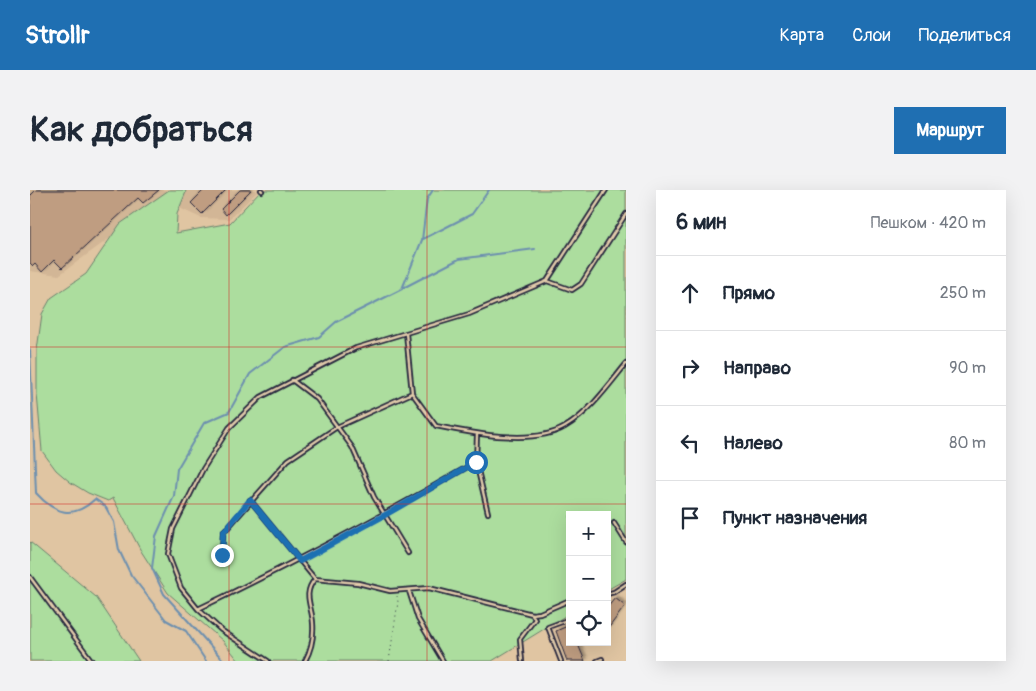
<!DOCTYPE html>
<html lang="ru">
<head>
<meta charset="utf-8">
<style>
  body { margin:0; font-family:Pangolin,sans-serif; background:#f2f2f3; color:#1f2937 }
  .controls { position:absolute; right:15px; bottom:15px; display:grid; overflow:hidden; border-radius:0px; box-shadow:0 5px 20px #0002 }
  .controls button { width:45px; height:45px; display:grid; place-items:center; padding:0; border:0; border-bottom:1px solid #e0e1e3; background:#fff; color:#1f2937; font:25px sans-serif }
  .stop { position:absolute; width:15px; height:15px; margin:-11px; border:4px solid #1f6fb2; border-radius:50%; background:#fff }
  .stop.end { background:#1f6fb2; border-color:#fff; box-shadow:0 1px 5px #0008 }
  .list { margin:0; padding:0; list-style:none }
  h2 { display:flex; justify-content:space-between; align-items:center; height:65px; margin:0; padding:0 20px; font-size:21px }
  h2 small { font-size:16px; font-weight:400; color:#747a83 }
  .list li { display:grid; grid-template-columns:32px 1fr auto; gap:15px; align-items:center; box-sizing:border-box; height:75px; padding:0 20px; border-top:1px solid #e0e1e3 }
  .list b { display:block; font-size:19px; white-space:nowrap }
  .list em { font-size:16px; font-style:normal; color:#747a83 }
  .icon { flex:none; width:28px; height:28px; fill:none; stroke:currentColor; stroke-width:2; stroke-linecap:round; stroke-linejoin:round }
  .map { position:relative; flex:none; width:596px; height:471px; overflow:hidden; border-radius:0px }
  header { display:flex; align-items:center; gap:30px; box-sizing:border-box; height:70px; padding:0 25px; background:#1f6fb2; color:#fff }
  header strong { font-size:24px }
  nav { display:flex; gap:28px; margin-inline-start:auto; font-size:18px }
  .intro { display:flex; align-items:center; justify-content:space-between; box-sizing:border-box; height:120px; padding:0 30px }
  h1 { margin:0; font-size:35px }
  .button { padding:12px 22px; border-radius:0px; background:#1f6fb2; color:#fff; font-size:18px; font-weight:700 }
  main { display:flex; gap:30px; padding:0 30px }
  aside { flex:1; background:#fff; border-radius:0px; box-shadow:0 5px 20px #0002 }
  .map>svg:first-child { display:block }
</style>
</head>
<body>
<header>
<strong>Strollr</strong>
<nav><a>Карта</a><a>Слои</a><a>Поделиться</a></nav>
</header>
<div class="intro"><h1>Как добраться</h1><a class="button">Маршрут</a></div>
<main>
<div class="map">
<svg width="596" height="471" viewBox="0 0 596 471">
  <defs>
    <filter id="shadow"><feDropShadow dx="2.5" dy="-2.5" stdDeviation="1" flood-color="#0004"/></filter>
  </defs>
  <rect width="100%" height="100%" fill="#e0c5a2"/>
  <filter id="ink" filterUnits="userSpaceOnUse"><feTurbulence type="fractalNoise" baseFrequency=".02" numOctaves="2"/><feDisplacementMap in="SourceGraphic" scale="10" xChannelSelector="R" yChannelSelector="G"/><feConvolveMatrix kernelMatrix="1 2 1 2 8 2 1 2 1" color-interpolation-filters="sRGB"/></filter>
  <g filter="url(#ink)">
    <path fill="#d2b696" d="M 0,0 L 225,0 L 227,2 L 199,29 L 171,28 L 132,10 L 29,85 L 0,81 Z"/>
    <path fill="#acdd9e" stroke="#67806c" d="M 139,0 L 155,0 L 156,2 L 147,24 L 146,43 L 200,33 L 231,0 L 596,0 L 596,389 L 577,400 L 577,325 L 540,325 L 540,423 L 462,471 L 209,471 L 193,451 L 138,403 L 111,361 L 83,308 L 78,311 L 58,303 L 40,292 L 26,280 L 12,261 L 7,204 L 7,160 L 12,124 L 21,108 L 56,84 L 90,34 Z
      M 0,352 L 66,407 L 109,471 L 0,471 Z"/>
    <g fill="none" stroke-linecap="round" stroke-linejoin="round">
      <path stroke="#6c8faf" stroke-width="2" d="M 393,49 L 442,24 L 459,0
        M 373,98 L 429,69 L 505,59
        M 0,160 L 6,303 C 25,324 43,330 65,309 L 75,316 L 84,332 L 89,360 L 101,385 L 136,430 L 156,441 L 176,471
        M 194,471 L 134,404 L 122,378 L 126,346 L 144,306 L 147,279 L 174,233 L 199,222 L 220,184 L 255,157 L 289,147 L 306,132 L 372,99 L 392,50 L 397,9 L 403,0"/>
    </g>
    <path fill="#bf9d81" stroke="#22223b" filter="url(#shadow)" d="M 6,0 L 129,0 L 113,13 L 108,8 L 32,78 L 24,70 L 12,82 L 5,74 L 3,76 L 0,73 L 0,6 Z
      M 174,0 L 196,0 L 172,24 L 161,13 Z
      M 210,0 L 221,0 L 196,25 L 191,19 Z
      M 585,408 L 595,416 L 577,440 L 577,418 Z
      M 540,435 L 540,452 L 547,452 L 555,471 L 537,471 L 526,441 Z"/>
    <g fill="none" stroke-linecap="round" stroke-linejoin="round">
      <defs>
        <path id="lane" d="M 231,0 L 232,1
          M 517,91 L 542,100 L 551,94 L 596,24
          M 376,143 L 382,203 L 406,236 C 441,243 503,256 535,237 C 559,223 579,195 596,174
          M 262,190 L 287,209 L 322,257 L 344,307 L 378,363
          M 447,244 L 446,272 L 458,323
          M 220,310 L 285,389 L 328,393 L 360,401 L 399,398 L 502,424 L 510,423 L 540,410
          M 584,333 L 596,352
          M 192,365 L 193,343 L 258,270 L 307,237 L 382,203
          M 0,387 L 62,471
          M 379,401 L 388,429 L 413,471
          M 577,404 L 584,402 L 596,394
          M 168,419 C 264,373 354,325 446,272
          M 238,471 L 191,440 L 168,419 L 151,398 L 138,364 L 143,339 L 173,279 L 199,238 L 231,207 L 326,158 L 439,124 L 517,91 L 576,0
          M 275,471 C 281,460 284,446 283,433 C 282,416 272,404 285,389
          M 492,471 L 490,449 L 505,429 L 502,424
          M 531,471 L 518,437 L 540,429
          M 567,471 L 572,469"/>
      </defs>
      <use href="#lane" stroke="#22223b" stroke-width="6"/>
      <path stroke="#22223b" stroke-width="1" stroke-dasharray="1 4" stroke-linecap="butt" d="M 359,471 L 368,412 L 367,406"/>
      <use href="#lane" stroke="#e2ccab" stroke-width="2.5"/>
    </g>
  </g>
  <g fill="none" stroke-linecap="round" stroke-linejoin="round" filter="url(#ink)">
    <path stroke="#1f6fb2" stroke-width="6" d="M 192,365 L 193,343 L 220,310 L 270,371 L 355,325 L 446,272"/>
  </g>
  <path fill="none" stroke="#d62828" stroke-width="1" stroke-opacity="0.55" d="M 199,0 L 199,471M 397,0 L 397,471M 0,157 L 596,157M 0,314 L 596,314"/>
</svg>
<div class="controls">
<button>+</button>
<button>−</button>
<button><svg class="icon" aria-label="locate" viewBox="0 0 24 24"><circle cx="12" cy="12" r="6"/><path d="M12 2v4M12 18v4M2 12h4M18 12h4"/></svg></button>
</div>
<div class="stop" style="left:446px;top:272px"></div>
<div class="stop end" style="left:192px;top:365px"></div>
</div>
<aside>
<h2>6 мин<small>Пешком · 420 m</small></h2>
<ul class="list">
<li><svg class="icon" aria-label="ahead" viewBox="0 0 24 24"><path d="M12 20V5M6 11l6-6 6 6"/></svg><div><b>Прямо</b></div><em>250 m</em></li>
<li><svg class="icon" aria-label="right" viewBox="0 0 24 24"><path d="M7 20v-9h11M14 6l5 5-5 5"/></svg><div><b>Направо</b></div><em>90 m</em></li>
<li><svg class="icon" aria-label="left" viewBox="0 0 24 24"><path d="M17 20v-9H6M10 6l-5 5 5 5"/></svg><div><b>Налево</b></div><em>80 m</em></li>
<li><svg class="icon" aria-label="arrive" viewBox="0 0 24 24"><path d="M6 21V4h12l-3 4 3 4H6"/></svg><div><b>Пункт назначения</b></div></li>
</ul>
</aside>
</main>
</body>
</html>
